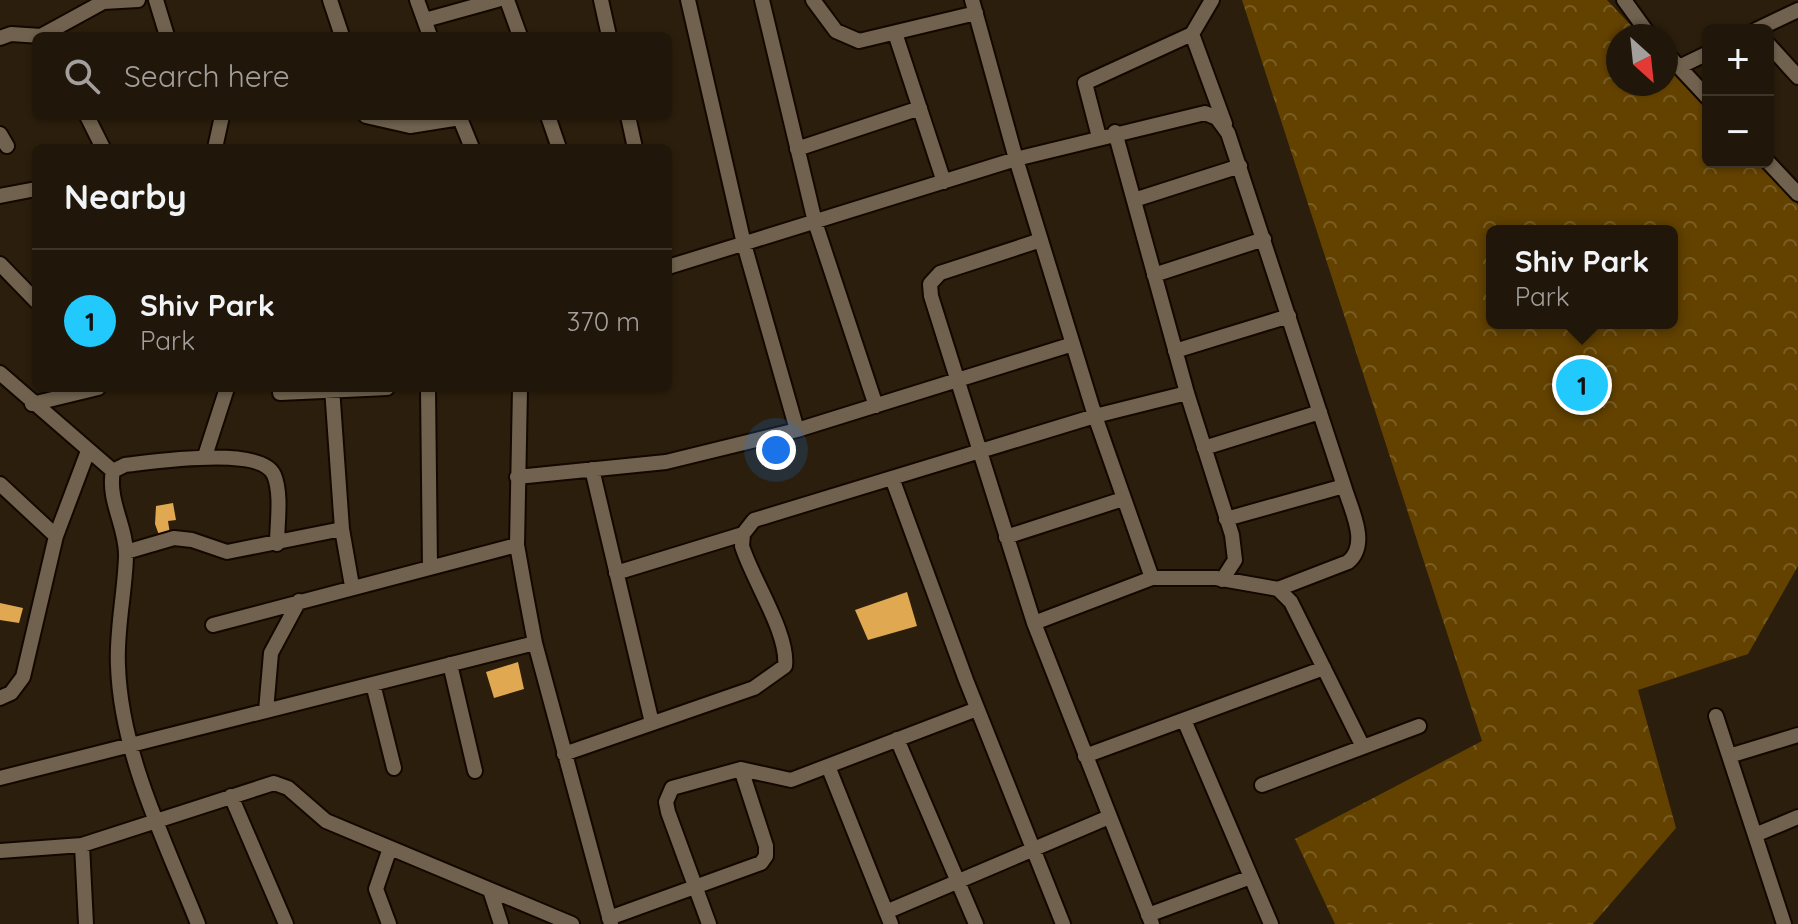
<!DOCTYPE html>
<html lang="en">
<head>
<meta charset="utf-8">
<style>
  body { margin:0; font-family:Quicksand,sans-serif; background:#2d2317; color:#f1f3f6 }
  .controls { position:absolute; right:24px; top:24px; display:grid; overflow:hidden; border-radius:12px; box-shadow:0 2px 6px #0004 }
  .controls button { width:72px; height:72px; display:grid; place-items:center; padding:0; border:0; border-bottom:2px solid #3d352a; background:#201609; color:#f1f3f6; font:40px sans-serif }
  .compass { position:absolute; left:1606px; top:24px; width:72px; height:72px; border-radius:50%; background:#201609; box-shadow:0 2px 6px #0004; rotate:153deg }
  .you { position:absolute; left:776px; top:450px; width:28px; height:28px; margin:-20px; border:6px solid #fff; border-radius:50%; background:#1a73e8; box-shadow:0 0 0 12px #1a73e833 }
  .badge { display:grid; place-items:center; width:52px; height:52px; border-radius:50%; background:#22c9fd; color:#111; font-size:26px; font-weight:700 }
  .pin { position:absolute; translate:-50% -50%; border:4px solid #fff; box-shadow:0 2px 8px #0006 }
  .popup { position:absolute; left:1486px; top:225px; width:192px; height:104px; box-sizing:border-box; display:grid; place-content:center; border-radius:12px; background:#201609; filter:drop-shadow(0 2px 6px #0005); font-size:26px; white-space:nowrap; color:#a29f9c }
  .popup b { font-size:30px; color:#f1f3f6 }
  .popup::after { content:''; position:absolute; left:50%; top:100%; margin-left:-16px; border:16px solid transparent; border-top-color:#201609 }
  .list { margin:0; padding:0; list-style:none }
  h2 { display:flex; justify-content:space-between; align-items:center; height:104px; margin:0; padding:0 32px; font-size:34px }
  h2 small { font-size:26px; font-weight:400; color:#a29f9c }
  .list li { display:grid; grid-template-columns:52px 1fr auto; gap:24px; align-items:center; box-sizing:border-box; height:144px; padding:0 32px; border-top:2px solid #3d352a }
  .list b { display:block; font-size:30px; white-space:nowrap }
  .list p { margin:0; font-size:26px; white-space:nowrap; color:#a29f9c }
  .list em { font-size:26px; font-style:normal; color:#a29f9c }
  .icon { flex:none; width:44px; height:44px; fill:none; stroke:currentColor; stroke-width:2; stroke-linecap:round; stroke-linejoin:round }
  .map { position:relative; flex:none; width:1798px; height:924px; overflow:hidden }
  .search { position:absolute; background:#201609; box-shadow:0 2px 6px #0004; left:32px; top:32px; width:640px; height:88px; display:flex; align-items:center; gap:20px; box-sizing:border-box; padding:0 28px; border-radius:12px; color:#a29f9c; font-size:30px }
  .panel { position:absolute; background:#201609; box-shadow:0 2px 6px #0004; left:32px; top:144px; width:640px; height:248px; border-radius:12px }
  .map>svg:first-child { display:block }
</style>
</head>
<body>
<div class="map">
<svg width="1798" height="924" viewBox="0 0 1798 924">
  <defs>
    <pattern id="forest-crowns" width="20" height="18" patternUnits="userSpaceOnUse" patternTransform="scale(2)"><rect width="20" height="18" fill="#634200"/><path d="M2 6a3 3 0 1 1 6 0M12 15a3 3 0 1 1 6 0" fill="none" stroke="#795d24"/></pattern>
  </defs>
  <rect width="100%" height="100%" fill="#2b1e0c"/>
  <path fill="url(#forest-crowns)" fill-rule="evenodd" d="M 1242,0 L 1607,0 L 1641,36 L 1618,36 L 1618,84 L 1666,84 L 1666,63 L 1708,108 L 1708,162 L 1758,162 L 1798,205 L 1798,566 L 1748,654 L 1638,690 L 1676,828 L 1593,924 L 1335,924 L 1295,839 L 1482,741 ZM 1492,231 L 1672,231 L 1672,323 L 1492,323 Z"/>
  <path fill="#e0a851" d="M 173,503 L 176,520 L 168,521 L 170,534 L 159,535 L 155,524 L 156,506 Z
    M 907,592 L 917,626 L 868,640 L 855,610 Z
    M 0,603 L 23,608 L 19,623 L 0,620 Z
    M 518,662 L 524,689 L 494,698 L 486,672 Z"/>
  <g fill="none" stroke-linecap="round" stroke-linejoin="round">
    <defs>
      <path id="minor" d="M 156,0 L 167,36
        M 330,0 L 342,36
        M 417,0 L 430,36
        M 507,0 L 520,36
        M 601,0 L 609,36
        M 688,0 L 744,244 L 797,430
        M 762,0 L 815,222 L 876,406
        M 813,0 L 836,31 L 859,41 L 976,13
        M 1624,0 L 1650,36
        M 425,20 L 497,0
        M 1756,30 L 1798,10
        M 895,33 L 944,182
        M 1192,34 L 1225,124
        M 0,38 L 11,34 L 41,36 L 103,2 L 138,0
        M 1768,44 L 1798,77
        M 1666,53 L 1708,98
        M 1679,67 L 1708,53
        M 87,116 L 103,148
        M 366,116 L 410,126 L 460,118
        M 459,116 L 472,148
        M 548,116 L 559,148
        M 628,116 L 635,148
        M 1115,132 L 1187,393 L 1232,535 L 1235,560 L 1222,580
        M 0,134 L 7,146
        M 1099,137 L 1085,83 L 1192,34 L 1212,0
        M 215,148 L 222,116
        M 797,149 L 920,108
        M 1768,162 L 1798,194
        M 0,196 L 36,189
        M 1134,200 L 1240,166
        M 1041,240 L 940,273 L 930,284 L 931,296 L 1034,623 L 1152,924
        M 0,264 L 36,301
        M 668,267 L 1016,159 L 972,0
        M 1154,275 L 1264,239
        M 1175,351 L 1289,316
        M 0,373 L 113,471
        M 332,388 L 342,529 L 352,586
        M 428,388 L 430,568
        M 520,388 L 517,545 L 525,590 L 535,643 L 611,924
        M 280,393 L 387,388
        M 32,404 L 98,388
        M 1204,448 L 1320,412
        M 205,456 L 227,388
        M 592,469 L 652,723
        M 517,477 L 666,462 L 797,430 L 1073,344
        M 892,478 L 966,680 L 1063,924
        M 0,484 L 56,536
        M 1226,519 L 1344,486
        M 1006,537 L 1123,499
        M 126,552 L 174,538 L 192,540 L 227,552 L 342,529
        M 616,573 L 743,534
        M 1152,578 L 1095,416 L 1016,159 L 1205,113 L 1217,118 L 1228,133 L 1344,486 C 1351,510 1370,544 1348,562 L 1278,589
        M 1034,623 L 1152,578 L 1216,578 L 1278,589 L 1291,602 L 1363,747
        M 213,625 L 517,545
        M 450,664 L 475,771
        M 373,684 L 394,768
        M 0,698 L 11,693 L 23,677 L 56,536 L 88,451
        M 266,711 L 271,653 L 299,601
        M 1716,716 L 1784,924
        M 1184,720 L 1271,924
        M 897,739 L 976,924
        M 564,754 L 754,688 L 785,666 C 789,634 752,579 742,546 L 743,534 L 754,520 L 1095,416 L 1187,393
        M 1085,756 L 1324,668
        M 1729,756 L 1798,735
        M 828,766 L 891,924
        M 0,778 L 535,643
        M 1262,785 L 1419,726
        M 231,796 L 286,924
        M 1755,835 L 1798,817
        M 82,845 L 86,924
        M 0,851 L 82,845 L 274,783 L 288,788 L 326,821 L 572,924
        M 490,890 L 501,924
        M 886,912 L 1109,817
        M 1148,915 L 1251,877
        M 609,918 L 761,863 L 766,856 L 766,846 L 741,769
        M 198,924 C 166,843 121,755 118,666 C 116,630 125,593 126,556 C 127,528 107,500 113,471 L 125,465 C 152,462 261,445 274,475 C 282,494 277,524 277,544
        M 389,924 L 376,889 L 390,848
        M 709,924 L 668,812 L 666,802 L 672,788 L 741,769 L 791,780 L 977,709"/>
    </defs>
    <use href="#minor" stroke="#130800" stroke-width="18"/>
    <use href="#minor" stroke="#70624e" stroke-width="14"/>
  </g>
</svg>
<div class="controls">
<button>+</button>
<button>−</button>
</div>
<svg class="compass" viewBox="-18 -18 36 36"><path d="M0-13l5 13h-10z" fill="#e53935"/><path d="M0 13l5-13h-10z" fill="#a29f9c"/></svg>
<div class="you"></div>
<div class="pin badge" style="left:1582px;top:385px">1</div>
<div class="popup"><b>Shiv Park</b>Park</div>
<div class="search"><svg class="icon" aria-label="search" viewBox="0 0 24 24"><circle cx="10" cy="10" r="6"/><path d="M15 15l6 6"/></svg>Search here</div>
<section class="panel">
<h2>Nearby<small></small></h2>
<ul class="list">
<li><span class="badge">1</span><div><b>Shiv Park</b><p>Park</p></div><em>370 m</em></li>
</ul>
</section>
</div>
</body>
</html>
